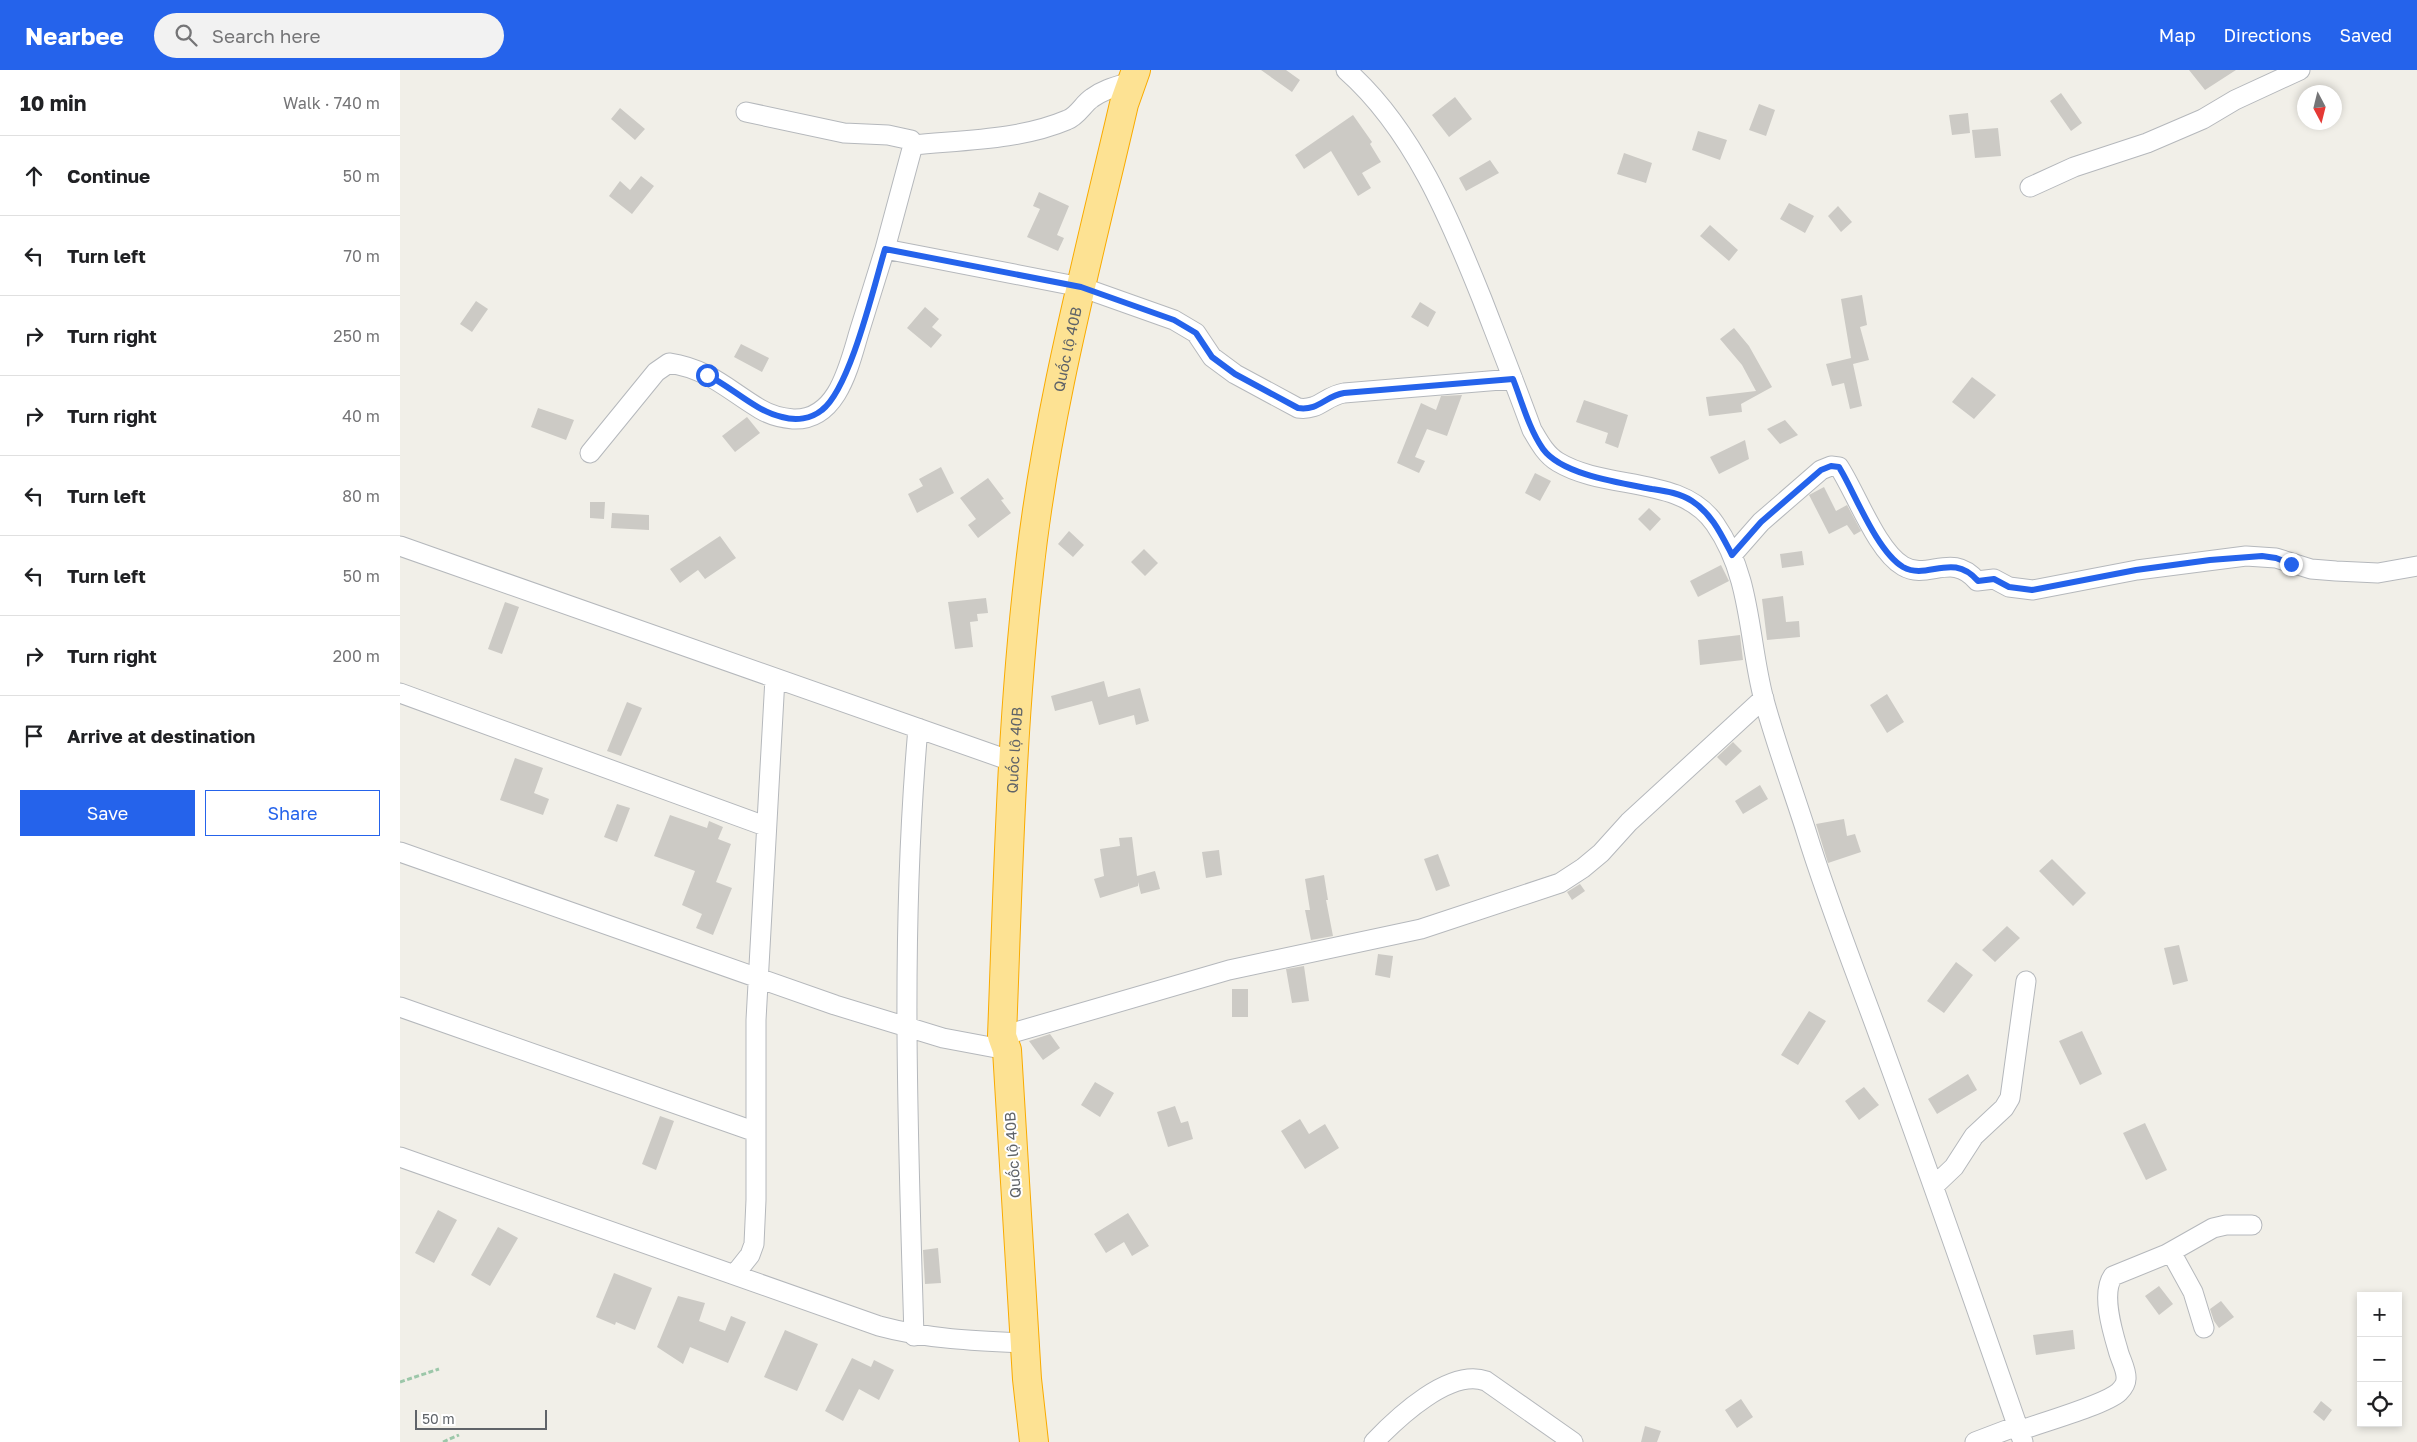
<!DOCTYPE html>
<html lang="en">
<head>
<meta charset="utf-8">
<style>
  body { margin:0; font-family:"Golos Text",sans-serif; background:#f2f2f2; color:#202124 }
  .controls { position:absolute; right:15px; bottom:15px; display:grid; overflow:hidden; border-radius:0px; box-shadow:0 2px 8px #0003 }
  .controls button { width:45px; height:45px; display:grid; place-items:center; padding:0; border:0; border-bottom:1px solid #e0e0e0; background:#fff; color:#202124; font:25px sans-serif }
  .compass { position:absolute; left:1897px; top:15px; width:45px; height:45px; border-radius:50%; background:#fff; box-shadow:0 2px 8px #0003; rotate:173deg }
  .scale { position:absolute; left:15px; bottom:12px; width:132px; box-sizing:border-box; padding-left:5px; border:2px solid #5f6368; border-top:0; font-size:14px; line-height:18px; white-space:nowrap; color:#5f6368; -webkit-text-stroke:4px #fff; paint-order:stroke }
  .stop { position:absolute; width:15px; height:15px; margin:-11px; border:4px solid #2563eb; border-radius:50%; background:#fff }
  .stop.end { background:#2563eb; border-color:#fff; box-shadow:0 1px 5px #0008 }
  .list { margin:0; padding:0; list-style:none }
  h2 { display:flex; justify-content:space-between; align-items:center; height:65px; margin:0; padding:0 20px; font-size:21px }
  h2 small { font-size:16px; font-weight:400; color:#757577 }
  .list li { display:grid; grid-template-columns:32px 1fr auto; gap:15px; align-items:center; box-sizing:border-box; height:80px; padding:0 20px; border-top:1px solid #e0e0e0 }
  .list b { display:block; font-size:19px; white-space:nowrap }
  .list em { font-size:16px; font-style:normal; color:#757577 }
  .actions { display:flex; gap:10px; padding:15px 20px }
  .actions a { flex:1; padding:11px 0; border:1px solid #2563eb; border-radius:0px; text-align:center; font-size:18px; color:#2563eb }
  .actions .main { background:#2563eb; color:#fff }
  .icon { flex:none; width:28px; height:28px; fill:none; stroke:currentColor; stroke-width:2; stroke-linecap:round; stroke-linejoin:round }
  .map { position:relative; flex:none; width:2017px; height:1372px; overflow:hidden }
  header { display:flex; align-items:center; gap:30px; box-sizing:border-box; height:70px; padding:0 25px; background:#2563eb; color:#fff }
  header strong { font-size:24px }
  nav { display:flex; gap:28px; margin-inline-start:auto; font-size:18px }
  .search { width:350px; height:45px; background:#f2f2f2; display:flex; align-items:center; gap:12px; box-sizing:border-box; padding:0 18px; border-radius:28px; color:#757577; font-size:19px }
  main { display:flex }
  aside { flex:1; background:#fff }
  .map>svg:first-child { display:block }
</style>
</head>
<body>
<header>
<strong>Nearbee</strong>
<div class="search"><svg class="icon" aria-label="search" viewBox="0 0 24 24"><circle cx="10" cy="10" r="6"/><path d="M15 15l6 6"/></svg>Search here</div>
<nav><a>Map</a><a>Directions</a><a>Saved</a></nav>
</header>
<main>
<aside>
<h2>10 min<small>Walk · 740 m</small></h2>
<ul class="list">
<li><svg class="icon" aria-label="ahead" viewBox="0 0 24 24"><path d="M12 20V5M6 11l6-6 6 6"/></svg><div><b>Continue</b></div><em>50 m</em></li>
<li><svg class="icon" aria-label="left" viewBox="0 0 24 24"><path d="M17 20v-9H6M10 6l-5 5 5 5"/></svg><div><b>Turn left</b></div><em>70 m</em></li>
<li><svg class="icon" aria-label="right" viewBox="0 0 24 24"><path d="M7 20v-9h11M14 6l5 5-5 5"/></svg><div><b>Turn right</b></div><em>250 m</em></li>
<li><svg class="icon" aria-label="right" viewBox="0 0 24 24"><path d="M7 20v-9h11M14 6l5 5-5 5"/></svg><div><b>Turn right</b></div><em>40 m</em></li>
<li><svg class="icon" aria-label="left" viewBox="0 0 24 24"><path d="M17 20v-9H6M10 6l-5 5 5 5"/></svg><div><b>Turn left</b></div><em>80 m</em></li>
<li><svg class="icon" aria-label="left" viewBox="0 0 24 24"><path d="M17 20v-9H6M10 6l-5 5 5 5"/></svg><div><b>Turn left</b></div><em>50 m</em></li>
<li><svg class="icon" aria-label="right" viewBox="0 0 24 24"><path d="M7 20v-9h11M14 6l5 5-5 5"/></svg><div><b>Turn right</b></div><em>200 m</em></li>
<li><svg class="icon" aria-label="arrive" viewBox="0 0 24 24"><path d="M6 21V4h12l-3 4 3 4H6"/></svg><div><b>Arrive at destination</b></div></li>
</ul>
<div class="actions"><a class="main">Save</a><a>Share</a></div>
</aside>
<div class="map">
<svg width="2017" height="1372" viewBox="0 0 2017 1372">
  <rect width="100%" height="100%" fill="#f1efe8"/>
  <path fill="#cccac5" d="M 861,0 L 886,0 L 900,10 L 892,22 Z
    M 1789,0 L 1836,0 L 1805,20 Z
    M 1661,23 L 1682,53 L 1671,61 L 1650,31 Z
    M 1055,27 L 1072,49 L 1049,67 L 1032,45 Z
    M 1359,34 L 1375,40 L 1366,66 L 1349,60 Z
    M 220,38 L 245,59 L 235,70 L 211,49 Z
    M 1568,43 L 1570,63 L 1552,65 L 1549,45 Z
    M 953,45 L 972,72 L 970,74 L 981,92 L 962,103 L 971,118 L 958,126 L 931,81 L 904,99 L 895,85 Z
    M 1598,58 L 1601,86 L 1575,88 L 1572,60 Z
    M 1298,61 L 1327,70 L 1320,90 L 1292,80 Z
    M 1224,83 L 1252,93 L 1246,113 L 1217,104 Z
    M 1090,90 L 1099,103 L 1066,121 L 1059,108 Z
    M 241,106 L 254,116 L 232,144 L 209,126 L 220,111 L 230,120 Z
    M 639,122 L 669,136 L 657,165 L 664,168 L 658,181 L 627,167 L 640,139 L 633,136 Z
    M 1389,133 L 1414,146 L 1405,163 L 1380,149 Z
    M 1438,136 L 1452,152 L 1441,162 L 1428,146 Z
    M 1310,155 L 1338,180 L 1329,191 L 1300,166 Z
    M 1462,225 L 1467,255 L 1460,257 L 1469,290 L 1453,294 L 1462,336 L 1450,339 L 1444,313 L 1432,316 L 1426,294 L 1451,288 L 1441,229 Z
    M 76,231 L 88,239 L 72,262 L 60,254 Z
    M 1020,232 L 1036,242 L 1028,257 L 1011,247 Z
    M 525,237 L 539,249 L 532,257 L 542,265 L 531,278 L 507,258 Z
    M 1334,258 L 1349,276 L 1372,317 L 1341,334 L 1342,342 L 1309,346 L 1306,327 L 1356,321 L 1342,295 L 1320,269 Z
    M 341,274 L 369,288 L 362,302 L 334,287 Z
    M 1572,307 L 1596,325 L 1574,349 L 1552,332 Z
    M 1062,325 L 1047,366 L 1027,359 L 1015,387 L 1025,391 L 1019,403 L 997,393 L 1021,333 L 1036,340 L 1041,326 Z
    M 1184,330 L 1228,345 L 1218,378 L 1205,373 L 1208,363 L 1176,352 Z
    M 138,338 L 174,350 L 166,370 L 131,357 Z
    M 347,347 L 360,363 L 335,382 L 322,366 Z
    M 1385,350 L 1398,365 L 1380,374 L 1367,359 Z
    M 1345,370 L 1349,389 L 1319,404 L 1310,387 Z
    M 541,397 L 554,423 L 517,443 L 508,424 L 523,416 L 519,409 Z
    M 1135,403 L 1151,411 L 1140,431 L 1125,423 Z
    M 588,408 L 604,429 L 601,430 L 611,443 L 578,468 L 568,455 L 576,449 L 560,428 Z
    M 1424,417 L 1436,441 L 1447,435 L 1461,461 L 1454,465 L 1447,455 L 1429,464 L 1409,425 Z
    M 190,432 L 205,432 L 204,449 L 190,448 Z
    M 1249,438 L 1261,449 L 1250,461 L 1238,449 Z
    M 212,443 L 249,445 L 249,460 L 211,458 Z
    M 669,461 L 684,475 L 673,487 L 658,474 Z
    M 320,466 L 336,488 L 305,509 L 298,500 L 280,513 L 270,499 Z
    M 744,479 L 758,493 L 745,506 L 731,492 Z
    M 1402,481 L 1404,495 L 1382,498 L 1380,484 Z
    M 1321,495 L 1329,511 L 1298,527 L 1290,511 Z
    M 1383,526 L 1386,552 L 1399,551 L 1400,567 L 1367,570 L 1362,529 Z
    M 586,528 L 588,543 L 577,544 L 578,551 L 570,552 L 573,577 L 555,579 L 548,532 Z
    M 105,532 L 119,537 L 102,584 L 88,579 Z
    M 1340,565 L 1343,590 L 1300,595 L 1298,570 Z
    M 704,611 L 708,627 L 740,618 L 749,651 L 736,655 L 734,645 L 699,655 L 692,631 L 655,641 L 651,626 Z
    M 1487,624 L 1504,652 L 1487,663 L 1470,635 Z
    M 227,632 L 242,638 L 221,686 L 207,681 Z
    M 1333,672 L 1342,681 L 1326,696 L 1317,687 Z
    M 115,688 L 143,698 L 134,723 L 149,729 L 143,745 L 100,730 Z
    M 1360,715 L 1368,729 L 1343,744 L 1335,731 Z
    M 217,734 L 230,738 L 217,772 L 204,767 Z
    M 270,745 L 307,758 L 309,751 L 323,757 L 318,769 L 331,774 L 316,812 L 332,818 L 313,865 L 296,858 L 302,844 L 282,835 L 295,801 L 254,786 Z
    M 1444,749 L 1447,766 L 1455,764 L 1461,782 L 1428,793 L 1416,754 Z
    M 732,767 L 737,806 L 755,801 L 760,819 L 741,824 L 738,812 L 738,816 L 700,828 L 694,809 L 704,806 L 700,779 L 720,776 L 719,768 Z
    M 819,780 L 822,805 L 806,808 L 802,782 Z
    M 1038,784 L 1050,816 L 1036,821 L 1024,789 Z
    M 1652,789 L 1686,823 L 1673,836 L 1639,801 Z
    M 924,805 L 928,830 L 926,830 L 933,866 L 911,870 L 905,840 L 910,840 L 905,809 Z
    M 1180,814 L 1185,821 L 1172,830 L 1167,822 Z
    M 1607,856 L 1620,868 L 1595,892 L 1582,880 Z
    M 1779,875 L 1788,911 L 1773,915 L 1764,878 Z
    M 978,884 L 993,886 L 990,908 L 975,905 Z
    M 1556,892 L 1573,905 L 1544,943 L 1527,931 Z
    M 904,896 L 909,931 L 892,933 L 886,899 Z
    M 832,919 L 848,919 L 848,947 L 832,947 Z
    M 1409,941 L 1426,951 L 1398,995 L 1381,985 Z
    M 1682,961 L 1702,1004 L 1680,1015 L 1659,971 Z
    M 650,964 L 660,978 L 643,990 L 629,971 Z
    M 1568,1004 L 1577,1020 L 1537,1044 L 1528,1029 Z
    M 695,1012 L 714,1023 L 700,1047 L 681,1035 Z
    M 1464,1017 L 1479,1035 L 1459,1050 L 1445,1031 Z
    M 775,1036 L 781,1053 L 788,1051 L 793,1069 L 768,1077 L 757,1042 Z
    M 260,1046 L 274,1051 L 256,1100 L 242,1094 Z
    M 900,1049 L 909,1064 L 925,1054 L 939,1078 L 905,1099 L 881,1061 Z
    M 1745,1053 L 1767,1100 L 1746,1110 L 1723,1063 Z
    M 38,1140 L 57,1150 L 34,1193 L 15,1183 Z
    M 728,1143 L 749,1176 L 732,1186 L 724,1172 L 706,1183 L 694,1164 Z
    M 98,1157 L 118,1168 L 90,1216 L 71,1205 Z
    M 538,1178 L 541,1213 L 525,1214 L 523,1180 Z
    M 214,1203 L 252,1218 L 235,1260 L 216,1252 L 215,1255 L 196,1247 Z
    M 1759,1216 L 1773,1234 L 1759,1245 L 1745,1226 Z
    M 278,1226 L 305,1233 L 299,1251 L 325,1261 L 331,1246 L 346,1252 L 328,1293 L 290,1277 L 283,1294 L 257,1277 Z
    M 1821,1231 L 1834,1247 L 1819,1258 L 1814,1251 L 1810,1239 Z
    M 385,1260 L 418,1274 L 397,1321 L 364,1307 Z
    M 1673,1260 L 1675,1279 L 1636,1285 L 1633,1265 Z
    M 452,1288 L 471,1297 L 474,1290 L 494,1300 L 479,1330 L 459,1319 L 443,1351 L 425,1341 Z
    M 1341,1329 L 1353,1347 L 1337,1358 L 1325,1340 Z
    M 1921,1331 L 1932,1340 L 1924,1351 L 1913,1342 Z
    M 1245,1356 L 1261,1361 L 1257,1372 L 1241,1372 Z"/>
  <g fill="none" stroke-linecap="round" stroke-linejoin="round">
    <defs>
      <path id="minor" d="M 946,0 C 1013,59 1050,149 1082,229 C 1099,273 1116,316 1132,360 C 1139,372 1146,385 1158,392 C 1206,421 1282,405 1315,454 C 1352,507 1348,570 1364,630 C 1376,674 1392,717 1406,761 C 1429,836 1459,910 1486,985 C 1533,1113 1578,1243 1623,1372
        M 346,42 L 444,63 L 488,65 L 511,70 L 513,75 L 485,179 L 681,217 L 774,250 L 796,263 L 812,287 L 835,304 L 898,338 C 919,341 925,326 944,323 L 1113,309
        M 513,75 C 563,70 620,70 667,50 C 678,46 683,34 692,28 C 704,19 718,16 731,12
        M 1630,117 L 1674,97 L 1747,73 L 1803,49 L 1835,30 L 1900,0
        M 190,383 L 256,302 L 269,293 C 309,299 328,320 360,339 C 370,345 382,348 393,349 C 440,351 450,290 461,256 C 469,230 477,205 485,179
        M 0,476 L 614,692
        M 1332,485 L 1361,452 L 1421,400 L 1431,396 L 1439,397 C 1456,423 1477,481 1503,496 C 1528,511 1552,481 1577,511 L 1594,509 L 1609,517 L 1633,520 L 1737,500 L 1846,486 L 1876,488 L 1911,499 L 1936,501 L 1978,503 L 2017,496
        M 0,623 L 365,756
        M 0,782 L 435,935 L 543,968 L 607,980
        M 0,937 L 356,1062
        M 602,966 L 829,900 L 1021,859 L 1160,813 L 1183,798 L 1201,783 L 1229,752 L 1364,628
        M 0,1087 L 479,1256 C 527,1269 575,1271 625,1273
        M 1534,1116 L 1554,1097 L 1574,1066 L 1604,1038 L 1610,1028 L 1626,911
        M 1771,1182 L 1793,1222 L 1804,1258
        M 335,1204 L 350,1185 L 354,1174 L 356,1130 L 356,950 L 375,608
        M 514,1266 C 508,1063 500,861 518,658
        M 1619,1361 C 1640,1353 1705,1335 1719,1322 C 1722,1319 1726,1314 1726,1309 C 1727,1300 1720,1289 1718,1280 C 1712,1260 1701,1223 1713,1206 L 1767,1184 L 1813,1158 L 1826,1155 L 1852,1155
        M 974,1372 C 998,1347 1050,1298 1086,1311 L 1173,1372
        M 1575,1372 L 1617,1356"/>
      <g id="highway">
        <path id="s1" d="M 634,1372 L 627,1309 L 607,980 L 602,966 C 608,812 611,657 629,503 C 646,345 688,189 724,34 L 736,0"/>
      </g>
    </defs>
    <use href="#minor" stroke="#b5b8bc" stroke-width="21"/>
    <use href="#highway" stroke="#f9ab00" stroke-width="30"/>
    <path stroke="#9cc7a9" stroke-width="3" stroke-dasharray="5 2.5" stroke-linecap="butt" d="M 0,1312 L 39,1299
      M 43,1372 L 59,1365"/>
    <use href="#minor" stroke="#fff" stroke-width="19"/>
    <use href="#highway" stroke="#fde293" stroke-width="28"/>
  </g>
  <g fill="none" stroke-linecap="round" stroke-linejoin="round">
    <path stroke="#2563eb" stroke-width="6" d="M 307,305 C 332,317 355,341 382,347 C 396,351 411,349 422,340 C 450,319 474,216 485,179 L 681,217 L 774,250 L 796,263 L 812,287 L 835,304 L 898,338 C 919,341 925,326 944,323 L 1113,309 C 1122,332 1129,359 1143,379 C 1162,405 1221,413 1252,419 C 1265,421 1280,423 1292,431 C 1312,444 1321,464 1332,485 L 1361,452 L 1421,400 L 1431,396 L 1439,397 L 1443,404 C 1457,429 1478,482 1503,497 C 1528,511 1552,481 1578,511 L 1594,509 L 1609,517 L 1632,520 L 1736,500 L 1810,490 L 1862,486 L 1876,488 L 1891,494"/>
  </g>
  <g text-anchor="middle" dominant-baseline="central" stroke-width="4" stroke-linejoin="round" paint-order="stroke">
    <g font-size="15" fill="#5f6368" stroke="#fff">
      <text stroke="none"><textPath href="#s1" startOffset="1099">Quốc lộ 40B</textPath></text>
      <text stroke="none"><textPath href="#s1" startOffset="694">Quốc lộ 40B</textPath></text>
      <text transform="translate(612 1085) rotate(-94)">Quốc lộ 40B</text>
    </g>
  </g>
</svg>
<div class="controls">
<button>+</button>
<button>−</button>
<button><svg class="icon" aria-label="locate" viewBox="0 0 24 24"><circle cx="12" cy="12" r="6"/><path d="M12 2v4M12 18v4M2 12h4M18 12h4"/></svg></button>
</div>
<svg class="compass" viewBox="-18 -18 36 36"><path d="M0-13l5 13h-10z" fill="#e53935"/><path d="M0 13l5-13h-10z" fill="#757577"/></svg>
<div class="scale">50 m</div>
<div class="stop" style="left:307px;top:305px"></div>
<div class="stop end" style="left:1891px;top:494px"></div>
</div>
</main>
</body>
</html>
